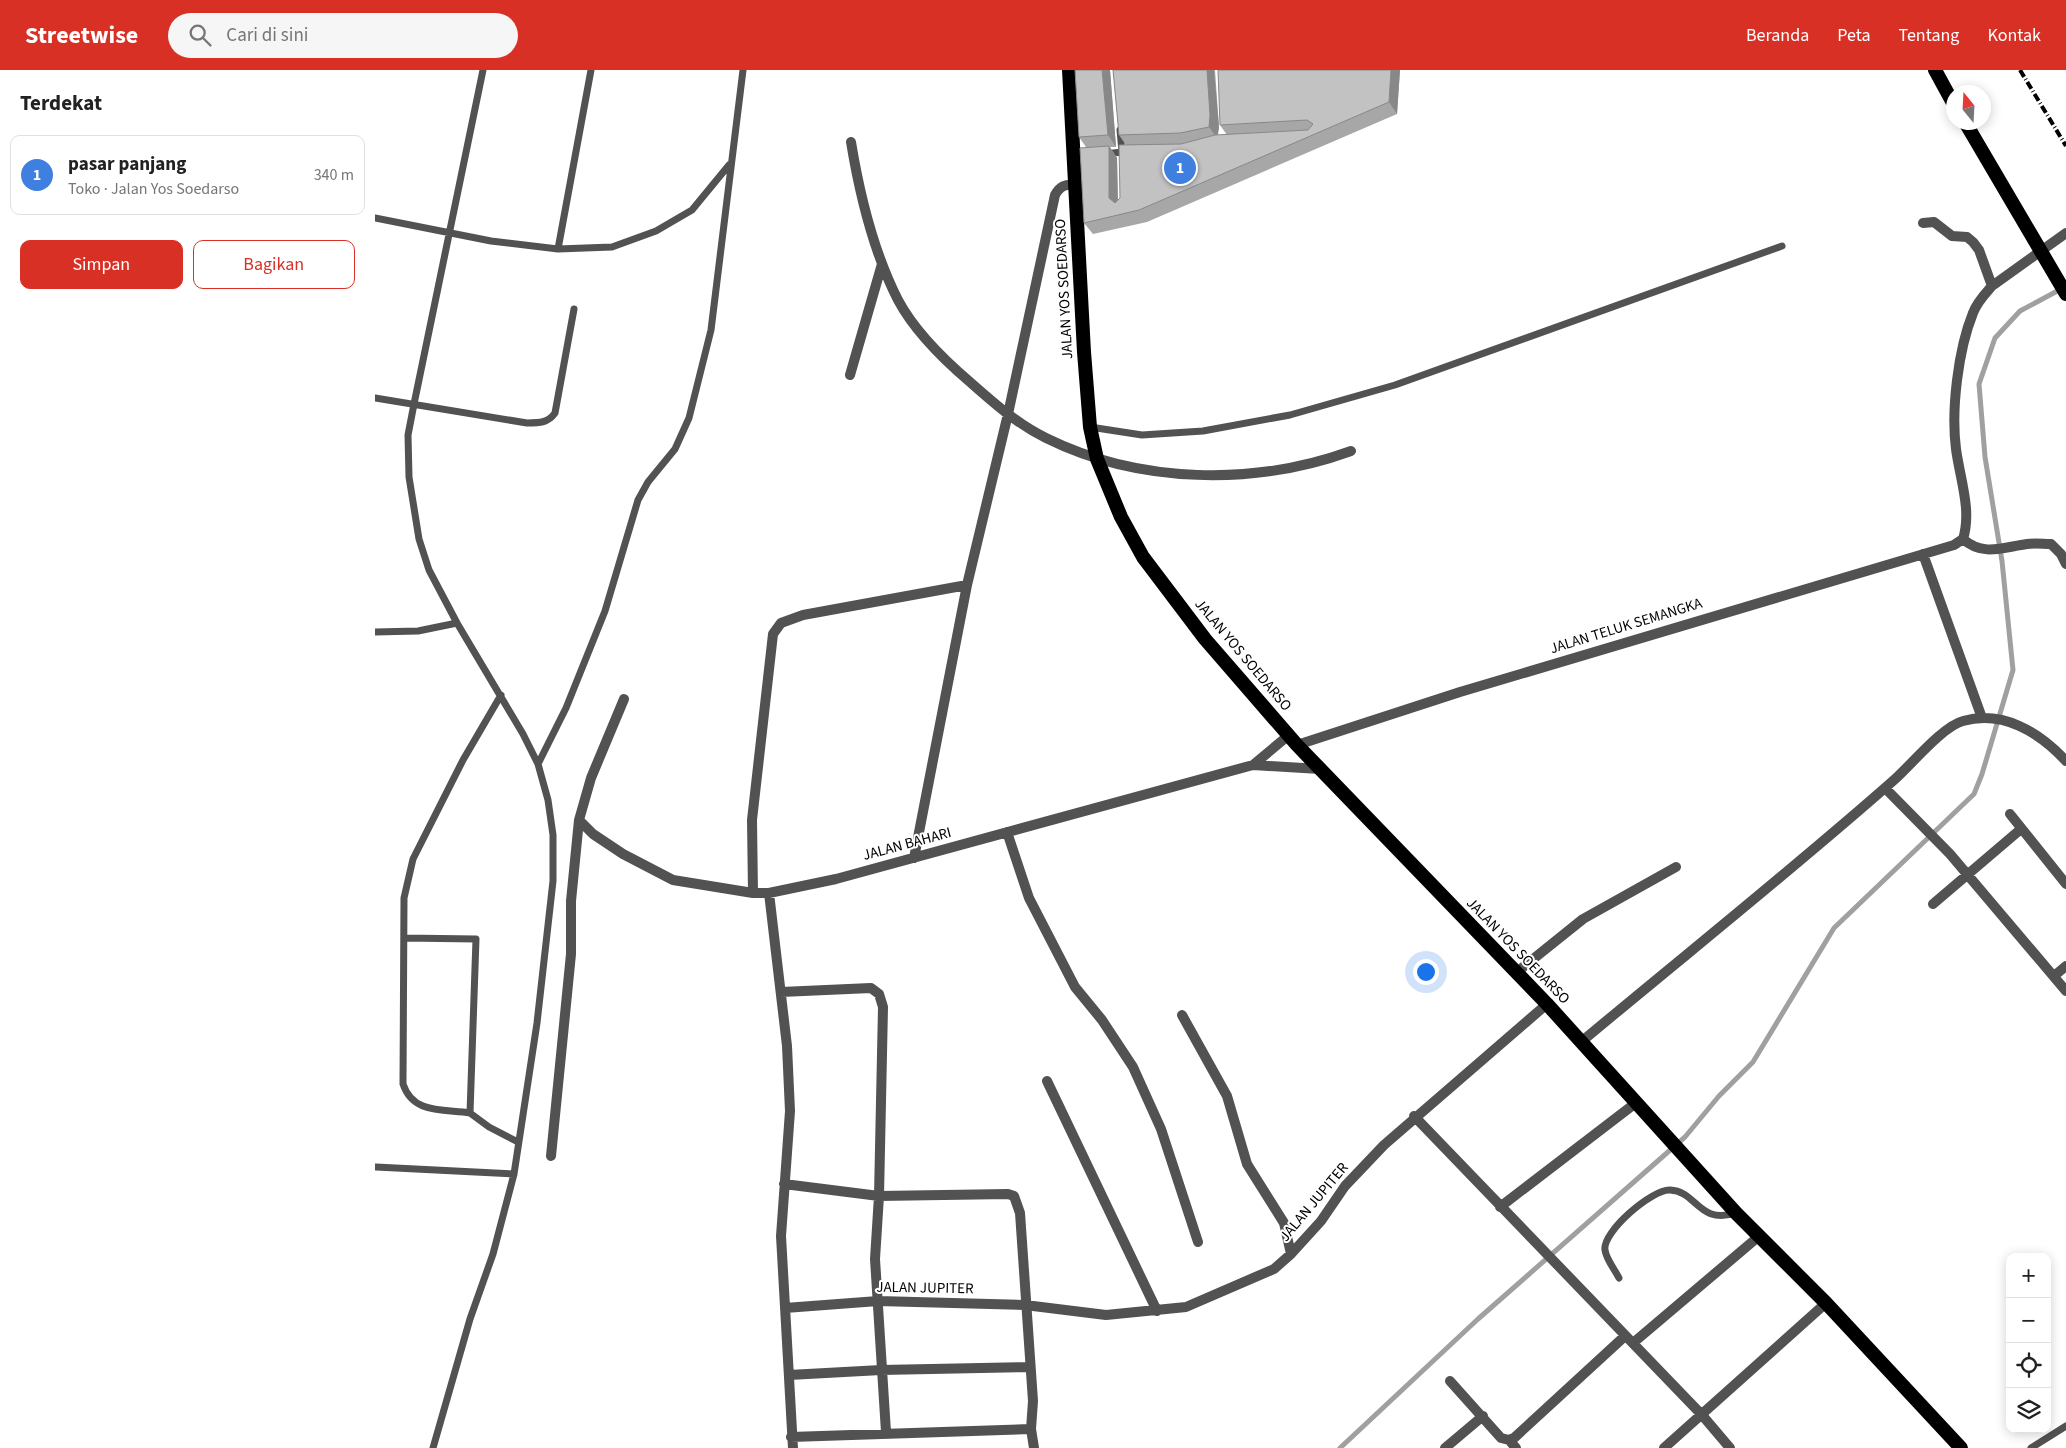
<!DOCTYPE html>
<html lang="id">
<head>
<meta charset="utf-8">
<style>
  body { margin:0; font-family:"Source Sans 3",sans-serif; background:#f6f6f6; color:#222 }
  .controls { position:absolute; right:15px; bottom:15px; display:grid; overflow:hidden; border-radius:10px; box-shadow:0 2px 12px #0003 }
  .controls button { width:45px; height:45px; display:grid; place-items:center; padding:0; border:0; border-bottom:1px solid #e0e0e0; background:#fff; color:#222; font:25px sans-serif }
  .compass { position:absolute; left:1571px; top:15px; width:45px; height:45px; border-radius:50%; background:#fff; box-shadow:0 2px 12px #0003; rotate:342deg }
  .you { position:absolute; left:1050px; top:901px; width:18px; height:18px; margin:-12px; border:4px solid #fff; border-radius:50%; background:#1a73e8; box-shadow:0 0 0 8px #1a73e833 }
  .badge { display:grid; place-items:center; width:32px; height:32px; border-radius:50%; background:#d93025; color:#fff; font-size:16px; font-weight:700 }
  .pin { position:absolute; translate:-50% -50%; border:2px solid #fff; box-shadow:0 1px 5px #0006 }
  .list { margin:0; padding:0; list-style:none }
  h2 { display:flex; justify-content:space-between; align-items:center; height:65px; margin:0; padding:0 20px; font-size:21px }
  h2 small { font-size:16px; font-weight:400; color:#767676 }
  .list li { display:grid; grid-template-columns:32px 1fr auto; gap:15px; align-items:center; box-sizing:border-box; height:80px; margin:0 10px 10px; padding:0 10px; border:1px solid #e0e0e0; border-radius:10px }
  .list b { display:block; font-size:19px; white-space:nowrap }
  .list p { margin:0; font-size:16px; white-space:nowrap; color:#767676 }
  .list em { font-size:16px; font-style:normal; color:#767676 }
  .actions { display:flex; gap:10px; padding:15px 20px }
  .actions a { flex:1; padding:11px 0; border:1px solid #d93025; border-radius:10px; text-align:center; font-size:18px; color:#d93025 }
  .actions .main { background:#d93025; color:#fff }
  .icon { flex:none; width:28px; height:28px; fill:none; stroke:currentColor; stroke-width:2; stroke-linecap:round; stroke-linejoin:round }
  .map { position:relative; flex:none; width:1691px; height:1378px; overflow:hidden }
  header { display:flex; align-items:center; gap:30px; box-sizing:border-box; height:70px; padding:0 25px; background:#d93025; color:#fff }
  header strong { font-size:24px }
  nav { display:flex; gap:28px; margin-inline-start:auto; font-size:18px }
  .search { width:350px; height:45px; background:#f6f6f6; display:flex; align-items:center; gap:12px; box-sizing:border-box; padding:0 18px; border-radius:28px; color:#767676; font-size:19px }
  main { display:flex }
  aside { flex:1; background:#fff }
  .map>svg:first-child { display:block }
</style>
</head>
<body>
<header>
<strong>Streetwise</strong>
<div class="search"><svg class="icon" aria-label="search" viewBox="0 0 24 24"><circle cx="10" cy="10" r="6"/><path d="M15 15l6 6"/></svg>Cari di sini</div>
<nav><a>Beranda</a><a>Peta</a><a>Tentang</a><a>Kontak</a></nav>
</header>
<main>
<aside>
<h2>Terdekat<small></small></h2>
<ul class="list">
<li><span class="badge" style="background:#3f7fe0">1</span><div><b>pasar panjang</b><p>Toko · Jalan Yos Soedarso</p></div><em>340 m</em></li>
</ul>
<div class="actions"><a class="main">Simpan</a><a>Bagikan</a></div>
</aside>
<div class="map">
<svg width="1691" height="1378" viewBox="0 0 1691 1378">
  <rect width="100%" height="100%" fill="#fff"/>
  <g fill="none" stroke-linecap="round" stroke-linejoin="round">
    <path stroke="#a0a0a0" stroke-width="5" d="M 965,1378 L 1103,1249 L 1310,1067 L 1344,1026 L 1378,992 L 1459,858 L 1599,724 L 1607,704 L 1638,600 L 1627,491 L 1610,387 L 1604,314 L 1620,268 L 1645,241 L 1686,219"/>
    <path stroke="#525252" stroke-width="7" d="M 730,84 L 747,82 L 745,60
      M 0,148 L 116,171 L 183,179 L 237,177 L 281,161 L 317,140 L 354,95
      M 183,179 L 216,0
      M 0,328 L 152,353 C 164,353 173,353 180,343 L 199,239
      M 715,357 L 767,365 L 828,361 L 915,345 L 1020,315 L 1407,176
      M 0,562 L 43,561 L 82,553
      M 163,694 L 191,638 L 230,541 L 263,430 L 273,412 L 300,379 L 314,348 L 336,260 L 368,0
      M 29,868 L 101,869 L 95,1043 L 114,1057 L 143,1072
      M 95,1043 C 67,1039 38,1044 28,1014 L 29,828 L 38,789 L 88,690 L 126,625
      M 1,1097 L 139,1104
      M 1244,1208 C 1240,1200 1231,1189 1230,1180 C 1227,1162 1277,1119 1295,1120 C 1322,1121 1323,1155 1361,1143
      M 58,1378 L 95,1249 L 118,1184 L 139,1104 L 162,953 L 178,811 L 178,765 L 173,730 L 163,694 L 148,664 L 82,553 L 54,500 L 44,469 L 34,407 L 33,365 L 39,334 L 108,0
      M 1656,1378 L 1691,1356"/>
    <path stroke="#525252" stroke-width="10" d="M 476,72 C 485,127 498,181 523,230 C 540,262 568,289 595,312 C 619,333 642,354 671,368 C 764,414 880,416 976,381
      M 1548,153 L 1559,152 L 1577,166 L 1592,167 L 1598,172 L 1604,180 L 1617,216 C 1610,224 1602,232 1598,243 C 1583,280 1576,340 1581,379 C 1585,409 1597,440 1588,469
      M 1617,216 L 1691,163
      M 475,305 L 507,194
      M 1588,469 C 1608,487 1629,477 1652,474 C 1660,473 1668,474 1676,474 L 1686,484 L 1691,494
      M 1548,484 L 1607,648
      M 922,675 L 1085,622 L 1579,475 L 1588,469
      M 878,695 L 914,665
      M 1510,718 L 1575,784 L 1691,921
      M 1635,744 L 1691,814
      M 204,750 L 218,764 L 248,784 L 298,810 L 378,823 L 394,823 L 461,809 L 878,695 L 945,699
      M 632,762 L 654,828 L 700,917 L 727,950 L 758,997 L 786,1059 L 823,1172
      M 539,788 L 592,515 L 633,344 L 680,125 C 685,116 690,114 700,115
      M 378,823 L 377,750 L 398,564 L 406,553 L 428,545 L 592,515
      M 394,823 L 412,976 L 415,1041 L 406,1166 L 418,1378
      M 1558,834 L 1646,759
      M 1142,902 L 1208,849 L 1301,797
      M 1679,906 L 1691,896
      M 406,922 L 496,918 L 504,924 L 508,937 L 504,1126 L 500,1189 L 511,1362
      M 807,945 L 852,1026 L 872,1094 L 909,1153 L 916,1184
      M 1206,972 C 1310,885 1417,800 1519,710 C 1536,695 1568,656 1588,651 C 1628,640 1664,662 1691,691
      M 672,1011 L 782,1241
      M 1039,1046 L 1327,1345 L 1355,1378
      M 176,1086 L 196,884 L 196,831 L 204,750 L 216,708 L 249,629
      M 409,1114 L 504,1126 L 633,1124 L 639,1126 L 645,1143 L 658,1331 L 656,1359 L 659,1378
      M 1125,1137 L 1262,1032
      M 410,1238 L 503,1231 L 650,1235 L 731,1245 L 811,1237 L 899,1199 L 916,1184 L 946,1151 L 970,1116 L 1009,1075 L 1172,934
      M 1258,1273 L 1383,1167
      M 414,1305 L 506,1300 L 655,1297
      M 1075,1311 L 1126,1368 L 1134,1370 L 1139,1368 L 1250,1266
      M 416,1367 L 656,1359
      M 1134,1370 L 1141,1378
      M 1070,1378 L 1108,1346
      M 1289,1378 L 1451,1233"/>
    <path stroke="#000" stroke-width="14" d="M 694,0 L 709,282 L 715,357 L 722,389 L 746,447 L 768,487 L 830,569 L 922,675 L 1172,934 L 1361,1143 L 1451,1233 L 1586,1378
      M 1560,0 L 1578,33
      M 1590,52 L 1691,224"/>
    <path stroke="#000" stroke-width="4" stroke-dasharray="8 2.5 1 2.5" stroke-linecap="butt" d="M 1645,0 L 1691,76"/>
  </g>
  <path fill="#a7a7a7" d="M 735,0 L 741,77 L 735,77 L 742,88 L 743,131 L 745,128 L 751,75 L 744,65 L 738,0 L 840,0 L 844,57 L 843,65 L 852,65 L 845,55 L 1025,0 L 1022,44 L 772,152 L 718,164 L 709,153 L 711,77 L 704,67 Z"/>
  <path fill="#888" d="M 727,0 L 735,0 L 741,77 L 733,65 Z
    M 832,0 L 839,0 L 844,57 L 842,68 L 834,57 Z
    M 1016,0 L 1025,0 L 1022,44 L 1014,32 Z
    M 734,76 L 742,88 L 743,140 L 734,128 Z"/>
  <path fill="#c2c2c2" stroke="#888" d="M 700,0 L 727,0 L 733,65 L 704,67 Z
    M 738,0 L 832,0 L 835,45 L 834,57 L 805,63 L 744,65 Z
    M 843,0 L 1016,0 L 1014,32 L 764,140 L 709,153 L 705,78 L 734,76 L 734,128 L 740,133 L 745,128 L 744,75 L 806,74 L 840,65 L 933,60 L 938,54 L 932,50 L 845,55 Z"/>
  <g text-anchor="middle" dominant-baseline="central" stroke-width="4" stroke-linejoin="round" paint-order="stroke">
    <g font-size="15" fill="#000" stroke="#fff">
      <text transform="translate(689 219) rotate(-93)">JALAN YOS SOEDARSO</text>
      <text transform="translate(1251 556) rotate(-17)">JALAN TELUK SEMANGKA</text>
      <text transform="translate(868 585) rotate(50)">JALAN YOS SOEDARSO</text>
      <text transform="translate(532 774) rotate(-15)">JALAN BAHARI</text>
      <text transform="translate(1143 881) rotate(46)">JALAN YOS SOEDARSO</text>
      <text transform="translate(939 1132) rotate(-50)">JALAN JUPITER</text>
      <text transform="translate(550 1218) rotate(1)">JALAN JUPITER</text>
    </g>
  </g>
</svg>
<div class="controls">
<button>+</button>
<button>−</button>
<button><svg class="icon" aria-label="locate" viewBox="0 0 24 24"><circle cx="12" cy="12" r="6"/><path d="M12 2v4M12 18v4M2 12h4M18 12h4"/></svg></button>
<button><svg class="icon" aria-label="layers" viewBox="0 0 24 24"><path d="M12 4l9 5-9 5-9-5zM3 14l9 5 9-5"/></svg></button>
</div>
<svg class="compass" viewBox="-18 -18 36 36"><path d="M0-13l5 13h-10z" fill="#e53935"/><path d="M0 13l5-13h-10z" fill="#767676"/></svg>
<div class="you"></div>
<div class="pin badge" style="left:805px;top:98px;background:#3f7fe0">1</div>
</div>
</main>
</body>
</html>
